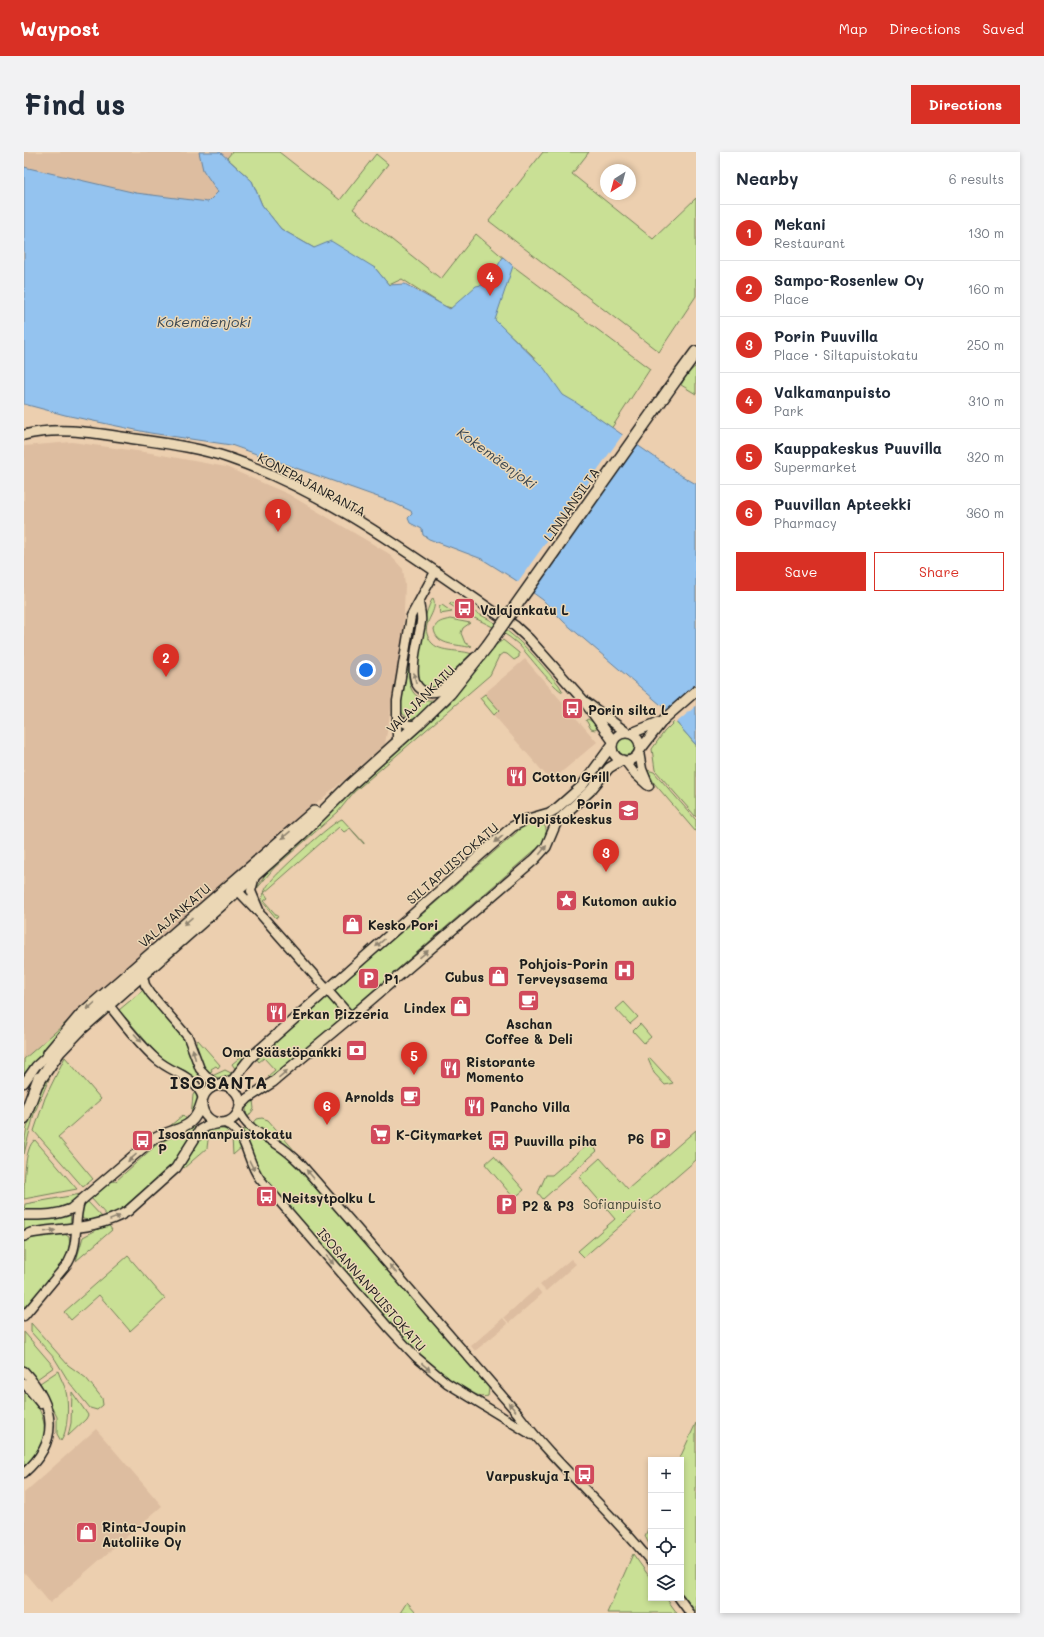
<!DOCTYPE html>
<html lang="en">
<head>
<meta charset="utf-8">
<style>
  body { margin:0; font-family:Mali,sans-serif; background:#f2f2f3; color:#1f2937 }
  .controls { position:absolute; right:12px; bottom:12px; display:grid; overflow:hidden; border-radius:0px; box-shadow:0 2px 6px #0003 }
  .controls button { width:36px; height:36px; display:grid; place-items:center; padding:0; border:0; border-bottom:1px solid #e0e1e3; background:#fff; color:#1f2937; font:20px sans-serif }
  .compass { position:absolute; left:576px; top:12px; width:36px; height:36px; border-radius:50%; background:#fff; box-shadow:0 2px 6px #0003; rotate:216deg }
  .you { position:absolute; left:342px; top:518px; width:14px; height:14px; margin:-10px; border:3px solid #fff; border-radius:50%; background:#1a73e8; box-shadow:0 0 0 6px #1a73e833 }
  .badge { display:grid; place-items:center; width:26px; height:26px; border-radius:50%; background:#d93025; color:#fff; font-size:13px; font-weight:700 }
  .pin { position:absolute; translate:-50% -33px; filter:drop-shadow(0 1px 2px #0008) }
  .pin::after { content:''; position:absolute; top:21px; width:14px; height:12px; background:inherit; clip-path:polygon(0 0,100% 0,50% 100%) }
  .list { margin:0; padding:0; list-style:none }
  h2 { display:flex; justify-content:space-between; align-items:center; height:52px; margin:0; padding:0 16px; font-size:17px }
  h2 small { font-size:13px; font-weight:400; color:#747a83 }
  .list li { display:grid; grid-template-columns:26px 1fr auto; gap:12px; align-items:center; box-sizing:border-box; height:56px; padding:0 16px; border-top:1px solid #e0e1e3 }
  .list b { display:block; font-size:15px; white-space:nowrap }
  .list p { margin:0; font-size:13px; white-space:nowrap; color:#747a83 }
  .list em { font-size:13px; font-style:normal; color:#747a83 }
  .actions { display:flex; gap:8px; padding:12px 16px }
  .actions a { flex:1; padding:9px 0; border:1px solid #d93025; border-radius:0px; text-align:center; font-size:14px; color:#d93025 }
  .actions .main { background:#d93025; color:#fff }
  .icon { flex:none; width:22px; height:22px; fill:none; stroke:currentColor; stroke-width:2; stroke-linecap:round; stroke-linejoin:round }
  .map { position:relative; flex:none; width:672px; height:1461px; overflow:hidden; border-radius:0px }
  header { display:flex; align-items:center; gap:24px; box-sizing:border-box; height:56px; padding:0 20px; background:#d93025; color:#fff }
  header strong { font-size:19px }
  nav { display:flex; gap:22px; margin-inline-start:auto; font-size:14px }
  .intro { display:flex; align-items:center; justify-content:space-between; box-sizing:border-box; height:96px; padding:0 24px }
  h1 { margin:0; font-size:28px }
  .button { padding:10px 18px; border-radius:0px; background:#d93025; color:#fff; font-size:14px; font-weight:700 }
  main { display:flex; gap:24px; padding:0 24px }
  aside { flex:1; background:#fff; border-radius:0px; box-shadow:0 2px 6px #0003 }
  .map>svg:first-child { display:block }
</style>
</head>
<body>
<header>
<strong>Waypost</strong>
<nav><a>Map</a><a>Directions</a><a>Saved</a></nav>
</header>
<div class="intro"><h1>Find us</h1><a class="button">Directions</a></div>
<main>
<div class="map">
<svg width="672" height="1461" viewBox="0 0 672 1461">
  <rect width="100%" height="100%" fill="#eccfaf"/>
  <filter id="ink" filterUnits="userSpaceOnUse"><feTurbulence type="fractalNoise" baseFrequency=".025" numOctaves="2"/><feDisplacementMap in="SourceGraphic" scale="8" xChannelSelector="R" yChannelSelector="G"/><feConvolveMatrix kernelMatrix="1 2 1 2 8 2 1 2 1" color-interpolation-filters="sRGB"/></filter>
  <g filter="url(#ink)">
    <path fill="#ddbda0" d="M 0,0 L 208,0 L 203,6 L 228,29 L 243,59 L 108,40 L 0,15 Z
      M 48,290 L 127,301 L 202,315 L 264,342 L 364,401 L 379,417 L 381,433 L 379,484 L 361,592 L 0,907 L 0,294 Z
      M 501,507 L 573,590 L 527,629 L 455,546 Z
      M 547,1107 L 552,1112 L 522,1139 L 516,1133 Z
      M 513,1136 L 518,1142 L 485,1171 L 480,1165 Z
      M 479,1166 L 484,1172 L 451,1199 L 447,1194 Z
      M 72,1277 L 138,1354 L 26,1451 L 0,1420 L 0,1341 Z"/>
    <path fill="#c9e095" stroke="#727e58" d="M 208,0 L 255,0 L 316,48 L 352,2 L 364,12 L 329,57 L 417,127 L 452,82 L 489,114 L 626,217 L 587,277 L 538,243 L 508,203 L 470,168 L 420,154 L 378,127 L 365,133 L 351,116 L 290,96 L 257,77 L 238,53 L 228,29 L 203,6 Z
      M 519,0 L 565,0 L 548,22 L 629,87 L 672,46 L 672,144 L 635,200 L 465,69 Z
      M 672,214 L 672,242 L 657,233 L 663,222 Z
      M 409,446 C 415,459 399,469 403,482 C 409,503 432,496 448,502 L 415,536 C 408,536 399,537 395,530 C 387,516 400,459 409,446 Z
      M 427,450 L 441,459 L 443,457 C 488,475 504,497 535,533 L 539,540 C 531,538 503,501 494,492 C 473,473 447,467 425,452 Z
      M 418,453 L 428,460 L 416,462 L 415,455 Z
      M 426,467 L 446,471 L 439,476 L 437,481 L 441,491 L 448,494 L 444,495 C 430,492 412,493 410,477 C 413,469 419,469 426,467 Z
      M 387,488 L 389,488 C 386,510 374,551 411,548 L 390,567 L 386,568 L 378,561 L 377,554 Z
      M 479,488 L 495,501 L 495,505 L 490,508 L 483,502 L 479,501 L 475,504 L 466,523 L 330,640 L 314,660 L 250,716 L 231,739 L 243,720 L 330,636 L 426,551 L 469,495 Z
      M 461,542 L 475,558 L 470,563 L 456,546 Z
      M 564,567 L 573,573 L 574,576 L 571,578 L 567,577 L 562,568 Z
      M 651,569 L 672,593 L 672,665 L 631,618 L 628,597 L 640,580 Z
      M593 594a9 9 0 1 1 18 0a9 9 0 1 1-18 0Z
      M 623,618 L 630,620 L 672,668 L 672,680 L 630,631 Z
      M 318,667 L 340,691 L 340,692 L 326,676 L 320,680 L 315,675 L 240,741 L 244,746 L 240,749 L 254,765 L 252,766 L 238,749 C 239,741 242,735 247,729 C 255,719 308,670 318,667 Z
      M 512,669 C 528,673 522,686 516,698 L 511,698 L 247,927 L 244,924 L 251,918 L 240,906 L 235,910 L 232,906 L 493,680 L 494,676 Z
      M 119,838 L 158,883 L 176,925 L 173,928 L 162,919 L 139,909 L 95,858 Z
      M 600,850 L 614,865 L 606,872 L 592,857 Z
      M 52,862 L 13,907 L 0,927 L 0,907 Z
      M 616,872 L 627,885 L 620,891 L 609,879 Z
      M 174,888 L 196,913 L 194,916 L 192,914 L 187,917 L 188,919 L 184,921 C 177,913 174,903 171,892 Z
      M 220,902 L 221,904 L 212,918 L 208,912 Z
      M 41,905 L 77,947 L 34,985 L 69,1027 L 59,1035 L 10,979 L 21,946 Z
      M 626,906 L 649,931 L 641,933 L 630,921 L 624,907 Z
      M 31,913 L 10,962 L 0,1002 C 0,970 14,939 31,913 Z
      M 201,918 L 209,922 L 199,927 L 188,924 Z
      M 172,938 L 174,952 L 167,964 L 169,943 Z
      M 229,948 L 230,957 L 223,966 L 222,956 Z
      M 159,963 L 164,969 L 156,973 L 146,974 Z
      M 238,966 L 244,968 L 271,999 L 228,973 L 233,967 Z
      M 169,974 L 172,977 L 151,1011 L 93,1061 L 84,1065 L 67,1046 L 84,1030 L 92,1029 L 132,993 Z
      M 189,977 L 199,977 L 206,979 C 197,985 190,986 181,980 Z
      M 220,977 L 253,996 L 266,1007 L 462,1231 L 465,1236 L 464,1244 C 451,1250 405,1211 394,1202 L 239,1024 L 234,1016 L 218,979 Z
      M 672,978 L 672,1008 L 560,1105 L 554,1099 L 591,1067 L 555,1025 L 576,1006 L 604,1037 Z
      M 177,983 L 184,988 L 183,996 L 160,1016 L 159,1015 L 172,989 Z
      M 211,983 L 218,995 L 209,1003 L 208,985 Z
      M 11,988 L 53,1037 L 0,1047 C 0,1035 0,994 11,988 Z
      M 565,991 L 573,999 L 519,1047 L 514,1041 L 522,1023 L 528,1023 Z
      M 470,1004 L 500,1038 L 490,1046 L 461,1012 Z
      M 57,1042 L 59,1044 C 33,1063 30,1058 0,1058 L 1,1052 Z
      M 63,1049 L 80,1067 L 72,1069 L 59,1067 L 56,1063 L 59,1053 Z
      M 47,1061 L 46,1074 L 0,1080 L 0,1067 L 28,1067 Z
      M 84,1072 L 88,1078 L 52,1109 L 59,1085 Z
      M 39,1081 L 45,1085 C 50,1110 15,1138 0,1156 L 0,1089 L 15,1084 Z
      M 104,1104 L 141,1147 L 106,1179 L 75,1143 L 47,1168 L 40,1160 Z
      M 7,1171 L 44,1213 L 62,1226 L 78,1246 L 79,1253 L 73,1258 L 66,1256 L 45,1230 L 31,1207 L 7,1180 Z
      M 0,1180 L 30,1215 L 13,1227 L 0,1213 Z
      M 34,1219 C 36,1226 41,1233 42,1240 C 45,1251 44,1280 37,1289 L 33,1282 L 33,1265 L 16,1231 Z
      M 5,1240 C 24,1268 29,1289 0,1314 L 0,1242 Z
      M 48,1240 L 64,1263 L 62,1267 L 44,1284 L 47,1271 Z
      M 672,1271 L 672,1460 L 657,1440 L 657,1308 L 655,1308 Z
      M 627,1370 L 627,1396 L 621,1384 Z
      M 609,1402 L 627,1427 L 627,1446 L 642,1446 L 653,1461 L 583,1461 Z
      M 383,1450 L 393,1461 L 376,1461 Z"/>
    <path fill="#94c3ef" stroke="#64809b" d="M 175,0 L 196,0 L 228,29 L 238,53 L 257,77 L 290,96 L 307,89 L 351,116 L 365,133 L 381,132 L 426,157 L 452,134 L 463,132 L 479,105 L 489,114 L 471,168 L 520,216 L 539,243 L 551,250 L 658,324 L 672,332 L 672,593 L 637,553 L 540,470 L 519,448 L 490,427 L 458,407 L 405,387 L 399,383 L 398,377 L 386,371 L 384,366 L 388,362 L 387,359 L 368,350 L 207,293 L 126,281 L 41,263 L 0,252 L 0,15 L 112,41 L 184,50 L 194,40 L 179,18 Z"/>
    <path fill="#eccfaf" d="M 599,282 L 614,291 L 507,442 L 493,431 Z
      M 672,532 L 672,554 L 651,572 L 641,560 Z"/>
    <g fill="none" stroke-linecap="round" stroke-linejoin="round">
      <defs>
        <path id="tertiary" d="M 395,451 C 396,457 398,464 397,470 C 395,490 373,549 416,539 L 451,505
          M 374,568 L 385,573 L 393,573
          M 373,591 L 373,549 L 387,464 L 411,420
          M 615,600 L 618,617 L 625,634
          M 601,609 L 611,622 L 623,633
          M 231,724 L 227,739 L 235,758
          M 213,733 L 214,739 L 238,764 L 327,865
          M 119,824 L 121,833 L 127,842 L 164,885 L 176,917 L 192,934
          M 84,847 L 85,853 C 99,871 115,892 132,907 C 150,923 169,921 179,946
          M 0,931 L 12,914 L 26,901
          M 215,959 C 223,977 236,981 251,991 C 261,997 270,1005 278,1013 L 494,1262 C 534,1315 586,1358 627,1410
          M 201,971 C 225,983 221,1007 236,1027 L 364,1175 L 392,1205 L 423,1231 L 508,1283
          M 0,1164 L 44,1111 C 56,1090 49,1071 56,1050
          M 0,1219 C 31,1253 37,1289 0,1321
          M 0,1231 L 17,1252
          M 655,1446 L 666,1461"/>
        <path id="secondary" d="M 0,283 C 34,274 71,281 105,286 C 138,291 173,295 205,306 C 310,342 400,413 491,474 L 505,487 L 560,549 L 589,589
          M 563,551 L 602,580
          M588 595a14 14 0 1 1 28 0a14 14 0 1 1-28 0Z
          M 608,581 L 635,570
          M 616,598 L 640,567 L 672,539
          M178 952a19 19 0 1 1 38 0a19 19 0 1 1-38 0Z
          M 195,933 L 209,928 L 226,906 L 488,675 L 501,668 L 525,661 L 532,657 L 558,634 L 588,593
          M 216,954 L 224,946 L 249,930 L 327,865 L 511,707 L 522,695 L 533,669 L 566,639 L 585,616 L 598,608
          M 0,1063 C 17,1063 31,1064 47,1057 L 128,988 C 151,973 169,982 178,949
          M 0,1084 L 7,1081 C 39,1076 76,1077 104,1059 L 152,1016 L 176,978 L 183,974 L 196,971"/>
        <path id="primary" d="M 653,226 L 672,200
          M 25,901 L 57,863 L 290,660
          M 13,932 L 35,900 L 58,876 L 277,682 L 326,633 L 393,573 L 426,541 L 464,493
          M 0,966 L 15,926"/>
      </defs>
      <use href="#tertiary" stroke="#1c1c1c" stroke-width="11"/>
      <use href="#secondary" stroke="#1c1c1c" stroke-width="12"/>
      <use href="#primary" stroke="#1c1c1c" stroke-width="14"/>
      <use href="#tertiary" stroke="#ebd7b5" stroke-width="8"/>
      <use href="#secondary" stroke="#ebd7b5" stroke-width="9"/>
      <use href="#primary" stroke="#ebd7b5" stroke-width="11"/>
      <defs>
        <path id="primary-bridge" d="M 464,493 L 653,226"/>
      </defs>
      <use href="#primary-bridge" stroke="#1c1c1c" stroke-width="14" stroke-linecap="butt"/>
      <use href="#primary-bridge" stroke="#ebd7b5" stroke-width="11"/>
    </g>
    <defs><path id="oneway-solid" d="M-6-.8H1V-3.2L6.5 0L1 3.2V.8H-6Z"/></defs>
    <g fill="#8e8370">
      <use href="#oneway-solid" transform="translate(391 526) rotate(-102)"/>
      <use href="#oneway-solid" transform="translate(262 683) rotate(139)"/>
      <use href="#oneway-solid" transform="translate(475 687) rotate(139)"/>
      <use href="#oneway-solid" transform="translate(519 698) rotate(-52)"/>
      <use href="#oneway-solid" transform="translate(164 769) rotate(139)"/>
      <use href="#oneway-solid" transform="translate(356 791) rotate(139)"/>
      <use href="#oneway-solid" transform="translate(400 802) rotate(-40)"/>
      <use href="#oneway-solid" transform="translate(67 854) rotate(138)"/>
      <use href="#oneway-solid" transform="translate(114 886) rotate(48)"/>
      <use href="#oneway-solid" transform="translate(170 902) rotate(-104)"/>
      <use href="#oneway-solid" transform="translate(259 922) rotate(-40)"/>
      <use href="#oneway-solid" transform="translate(108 1006) rotate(139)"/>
      <use href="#oneway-solid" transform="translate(228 1014) rotate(63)"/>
      <use href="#oneway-solid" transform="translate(286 1022) rotate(-131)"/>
      <use href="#oneway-solid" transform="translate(91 1066) rotate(-22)"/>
      <use href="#oneway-solid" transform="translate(26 1079) rotate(-7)"/>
      <use href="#oneway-solid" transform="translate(306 1108) rotate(49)"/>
      <use href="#oneway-solid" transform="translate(369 1117) rotate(-131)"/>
      <use href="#oneway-solid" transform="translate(402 1215) rotate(41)"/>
      <use href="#oneway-solid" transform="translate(488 1255) rotate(-132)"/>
    </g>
  </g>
  <defs>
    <symbol id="bus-square" viewBox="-11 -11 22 22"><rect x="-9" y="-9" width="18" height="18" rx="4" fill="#d1495b" stroke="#ebd7b5"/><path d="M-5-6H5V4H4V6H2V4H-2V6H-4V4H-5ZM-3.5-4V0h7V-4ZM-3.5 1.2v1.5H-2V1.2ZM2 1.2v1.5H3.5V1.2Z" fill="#fff"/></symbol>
    <symbol id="restaurant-square" viewBox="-11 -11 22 22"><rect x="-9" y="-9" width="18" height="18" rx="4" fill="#d1495b" stroke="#ebd7b5"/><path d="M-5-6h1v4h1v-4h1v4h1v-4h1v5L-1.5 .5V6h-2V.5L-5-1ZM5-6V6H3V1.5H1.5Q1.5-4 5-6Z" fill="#fff"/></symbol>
    <symbol id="university-square" viewBox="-11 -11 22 22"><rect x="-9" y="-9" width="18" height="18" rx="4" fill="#d1495b" stroke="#ebd7b5"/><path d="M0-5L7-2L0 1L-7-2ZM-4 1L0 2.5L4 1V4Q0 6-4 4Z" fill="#fff"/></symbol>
    <symbol id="sight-square" viewBox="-11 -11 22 22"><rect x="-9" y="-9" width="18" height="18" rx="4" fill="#d1495b" stroke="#ebd7b5"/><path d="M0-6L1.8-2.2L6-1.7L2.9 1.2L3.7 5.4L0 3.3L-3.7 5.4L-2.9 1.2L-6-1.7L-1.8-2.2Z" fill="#fff"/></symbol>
    <symbol id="shop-square" viewBox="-11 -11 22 22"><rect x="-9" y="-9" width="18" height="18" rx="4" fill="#d1495b" stroke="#ebd7b5"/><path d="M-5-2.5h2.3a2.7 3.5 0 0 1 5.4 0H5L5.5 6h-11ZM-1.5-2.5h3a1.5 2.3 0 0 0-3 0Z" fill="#fff"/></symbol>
    <symbol id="hospital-square" viewBox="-11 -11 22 22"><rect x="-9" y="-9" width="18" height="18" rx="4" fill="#d1495b" stroke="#ebd7b5"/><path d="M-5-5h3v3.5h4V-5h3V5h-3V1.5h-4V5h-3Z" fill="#fff"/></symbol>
    <symbol id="parking-square" viewBox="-11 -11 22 22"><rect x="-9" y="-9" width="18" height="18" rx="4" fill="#d1495b" stroke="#ebd7b5"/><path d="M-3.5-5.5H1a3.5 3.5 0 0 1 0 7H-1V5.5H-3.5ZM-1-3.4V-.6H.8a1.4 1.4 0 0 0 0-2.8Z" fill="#fff"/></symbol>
    <symbol id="cafe-square" viewBox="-11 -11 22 22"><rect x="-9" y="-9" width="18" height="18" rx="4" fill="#d1495b" stroke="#ebd7b5"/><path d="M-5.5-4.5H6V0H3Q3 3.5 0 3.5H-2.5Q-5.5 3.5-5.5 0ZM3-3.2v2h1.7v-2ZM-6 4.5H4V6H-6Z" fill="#fff"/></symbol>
    <symbol id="bank-square" viewBox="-11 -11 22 22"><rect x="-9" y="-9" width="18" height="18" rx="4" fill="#d1495b" stroke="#ebd7b5"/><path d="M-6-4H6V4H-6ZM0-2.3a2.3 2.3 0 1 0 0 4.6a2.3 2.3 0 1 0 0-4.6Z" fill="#fff"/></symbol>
    <symbol id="supermarket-square" viewBox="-11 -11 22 22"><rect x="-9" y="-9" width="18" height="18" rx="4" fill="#d1495b" stroke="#ebd7b5"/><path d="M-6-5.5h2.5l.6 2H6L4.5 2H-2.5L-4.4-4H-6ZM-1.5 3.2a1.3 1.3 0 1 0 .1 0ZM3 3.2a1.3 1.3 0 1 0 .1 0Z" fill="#fff"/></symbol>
  </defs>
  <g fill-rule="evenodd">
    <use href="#bus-square" x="428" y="444" width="25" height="25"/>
    <use href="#bus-square" x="536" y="544" width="25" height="25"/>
    <use href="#restaurant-square" x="480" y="612" width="25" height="25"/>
    <use href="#university-square" x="592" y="646" width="25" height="25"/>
    <use href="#sight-square" x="530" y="736" width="25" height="25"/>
    <use href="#shop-square" x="316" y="760" width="25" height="25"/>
    <use href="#hospital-square" x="588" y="806" width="25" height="25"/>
    <use href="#shop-square" x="462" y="812" width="25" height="25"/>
    <use href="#parking-square" x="332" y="814" width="25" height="25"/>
    <use href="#cafe-square" x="492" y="836" width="25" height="25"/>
    <use href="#shop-square" x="424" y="842" width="25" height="25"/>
    <use href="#restaurant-square" x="240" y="848" width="25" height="25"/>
    <use href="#bank-square" x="320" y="886" width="25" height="25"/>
    <use href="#restaurant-square" x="414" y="904" width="25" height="25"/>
    <use href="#cafe-square" x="374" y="932" width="25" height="25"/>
    <use href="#restaurant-square" x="438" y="942" width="25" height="25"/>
    <use href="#supermarket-square" x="344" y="970" width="25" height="25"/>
    <use href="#parking-square" x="624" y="974" width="25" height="25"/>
    <use href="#bus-square" x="106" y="976" width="25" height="25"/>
    <use href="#bus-square" x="462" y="976" width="25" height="25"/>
    <use href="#bus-square" x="230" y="1032" width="25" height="25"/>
    <use href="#parking-square" x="470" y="1040" width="25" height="25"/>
    <use href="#bus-square" x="548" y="1310" width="25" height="25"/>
    <use href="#shop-square" x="50" y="1368" width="25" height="25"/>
  </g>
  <g text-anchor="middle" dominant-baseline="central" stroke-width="3" stroke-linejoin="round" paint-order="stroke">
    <g font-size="13" fill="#1c1c1c" stroke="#ebd7b5">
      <text transform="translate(288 332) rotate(28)">KONEPAJANRANTA</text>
      <text transform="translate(547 352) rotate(-55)">LINNANSILTA</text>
      <text transform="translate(396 547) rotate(-45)">VALAJANKATU</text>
      <text transform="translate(428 711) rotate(-41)">SILTAPUISTOKATU</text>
      <text transform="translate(150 763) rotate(-41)">VALAJANKATU</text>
      <text transform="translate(348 1137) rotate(49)">ISOSANNANPUISTOKATU</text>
    </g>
    <g font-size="13" font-weight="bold" fill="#1c1c1c" stroke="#ebd7b5" text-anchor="start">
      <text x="456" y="457">Valajankatu L</text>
      <text x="564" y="557">Porin silta L</text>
      <text x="508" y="624">Cotton Grill</text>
      <text x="588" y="651" text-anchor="end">Porin<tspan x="588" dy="15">Yliopistokeskus</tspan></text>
      <text x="558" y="748">Kutomon aukio</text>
      <text x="344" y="772">Kesko Pori</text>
      <text x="584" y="811" text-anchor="end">Pohjois-Porin<tspan x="584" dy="15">Terveysasema</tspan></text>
      <text x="460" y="824" text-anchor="end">Cubus</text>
      <text x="360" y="826">P1</text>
      <text x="422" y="855" text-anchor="end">Lindex</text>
      <text x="268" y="861">Erkan Pizzeria</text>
      <text x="505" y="871" text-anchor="middle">Aschan<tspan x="505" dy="15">Coffee &amp; Deli</tspan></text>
      <text x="318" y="899" text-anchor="end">Oma Säästöpankki</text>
      <text x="442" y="909">Ristorante<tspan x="442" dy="15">Momento</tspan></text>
      <text x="370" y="944" text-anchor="end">Arnolds</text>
      <text x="466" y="954">Pancho Villa</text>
      <text x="134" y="981">Isosannanpuistokatu<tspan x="134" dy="15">P</tspan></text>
      <text x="372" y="982">K-Citymarket</text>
      <text x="620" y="986" text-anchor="end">P6</text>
      <text x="490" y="988">Puuvilla piha</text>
      <text x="258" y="1045">Neitsytpolku L</text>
      <text x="498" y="1053">P2 &amp; P3</text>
      <text x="546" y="1323" text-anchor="end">Varpuskuja I</text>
      <text x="78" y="1374">Rinta-Joupin<tspan x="78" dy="15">Autoliike Oy</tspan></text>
    </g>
    <g font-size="13" fill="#3f4334" stroke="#ebd7b5">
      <text x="598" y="1051">Sofianpuisto</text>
    </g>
    <g font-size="14" font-style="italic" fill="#3a4651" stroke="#ebd7b5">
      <text x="180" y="169">Kokemäenjoki</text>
      <text transform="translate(473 306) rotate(36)">Kokemäenjoki</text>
    </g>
    <g font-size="17" font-weight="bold" letter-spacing="1" fill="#1c1c1c" stroke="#ebd7b5">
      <text x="195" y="930">ISOSANTA</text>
    </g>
  </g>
</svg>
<div class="controls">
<button>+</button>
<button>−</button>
<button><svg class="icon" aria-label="locate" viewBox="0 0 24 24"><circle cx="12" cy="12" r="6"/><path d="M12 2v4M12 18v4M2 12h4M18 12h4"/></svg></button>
<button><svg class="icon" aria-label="layers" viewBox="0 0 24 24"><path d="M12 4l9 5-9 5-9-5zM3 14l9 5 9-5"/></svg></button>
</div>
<svg class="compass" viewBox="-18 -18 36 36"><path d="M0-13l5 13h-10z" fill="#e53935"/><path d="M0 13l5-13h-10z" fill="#747a83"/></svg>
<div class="you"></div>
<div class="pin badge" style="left:254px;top:380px">1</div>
<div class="pin badge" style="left:142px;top:525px">2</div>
<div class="pin badge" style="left:582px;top:720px">3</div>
<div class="pin badge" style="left:466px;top:144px">4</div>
<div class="pin badge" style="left:390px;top:923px">5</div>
<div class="pin badge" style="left:303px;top:973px">6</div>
</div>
<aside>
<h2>Nearby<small>6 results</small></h2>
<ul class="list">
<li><span class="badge">1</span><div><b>Mekani</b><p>Restaurant</p></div><em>130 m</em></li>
<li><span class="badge">2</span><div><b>Sampo-Rosenlew Oy</b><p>Place</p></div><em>160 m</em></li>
<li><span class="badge">3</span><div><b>Porin Puuvilla</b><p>Place · Siltapuistokatu</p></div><em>250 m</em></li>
<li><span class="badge">4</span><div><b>Valkamanpuisto</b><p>Park</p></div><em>310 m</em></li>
<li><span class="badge">5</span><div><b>Kauppakeskus Puuvilla</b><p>Supermarket</p></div><em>320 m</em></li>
<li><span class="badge">6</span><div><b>Puuvillan Apteekki</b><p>Pharmacy</p></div><em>360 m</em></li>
</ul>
<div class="actions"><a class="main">Save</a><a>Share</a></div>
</aside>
</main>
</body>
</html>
